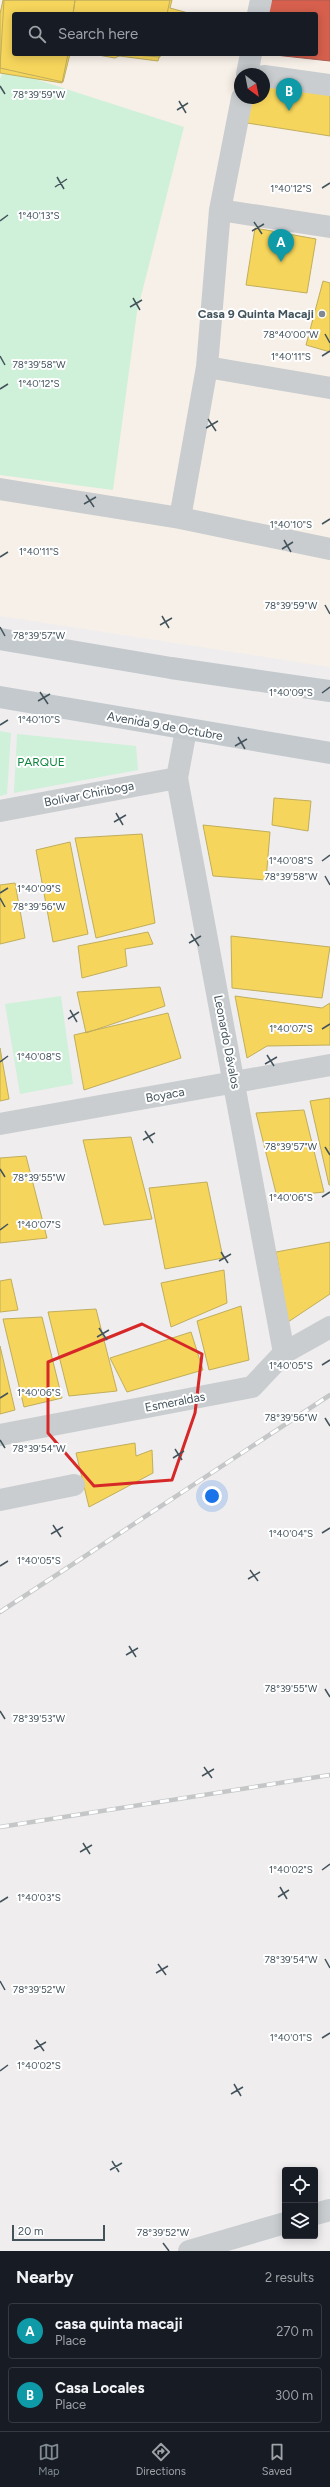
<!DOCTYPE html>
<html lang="en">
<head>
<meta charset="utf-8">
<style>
  body { margin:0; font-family:Figtree,sans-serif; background:#242831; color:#f1f3f6 }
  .controls { position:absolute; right:12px; bottom:12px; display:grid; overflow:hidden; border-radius:4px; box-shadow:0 2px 10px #0003 }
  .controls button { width:36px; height:36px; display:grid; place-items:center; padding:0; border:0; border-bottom:1px solid #363941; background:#171b24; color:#f1f3f6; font:20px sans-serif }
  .compass { position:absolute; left:234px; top:68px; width:36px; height:36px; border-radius:50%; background:#171b24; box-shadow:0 2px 10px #0003; rotate:148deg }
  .scale { position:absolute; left:12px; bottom:10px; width:93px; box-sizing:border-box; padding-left:4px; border:2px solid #43535c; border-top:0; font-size:11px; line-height:14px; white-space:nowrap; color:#43535c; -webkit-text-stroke:3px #fff; paint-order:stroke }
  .you { position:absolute; left:212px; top:1496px; width:14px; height:14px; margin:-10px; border:3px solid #fff; border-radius:50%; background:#1a73e8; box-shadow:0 0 0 6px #1a73e833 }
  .badge { display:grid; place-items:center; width:26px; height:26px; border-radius:50%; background:#7f898f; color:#fff; font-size:13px; font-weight:700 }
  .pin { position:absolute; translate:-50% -33px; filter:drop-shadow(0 1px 2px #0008) }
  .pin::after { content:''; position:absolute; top:21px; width:14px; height:12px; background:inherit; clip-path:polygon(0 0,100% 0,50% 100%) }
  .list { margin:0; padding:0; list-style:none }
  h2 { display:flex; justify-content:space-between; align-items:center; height:52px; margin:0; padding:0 16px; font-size:17px }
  h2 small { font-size:13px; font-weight:400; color:#9ea1a6 }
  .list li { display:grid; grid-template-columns:26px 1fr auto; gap:12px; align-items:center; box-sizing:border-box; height:56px; margin:0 8px 8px; padding:0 8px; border:1px solid #363941; border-radius:4px }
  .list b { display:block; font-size:15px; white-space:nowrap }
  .list p { margin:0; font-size:13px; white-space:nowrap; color:#9ea1a6 }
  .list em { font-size:13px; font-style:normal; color:#9ea1a6 }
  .icon { flex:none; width:22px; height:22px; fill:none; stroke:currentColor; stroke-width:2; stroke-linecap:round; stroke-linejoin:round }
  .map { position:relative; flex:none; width:330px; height:2251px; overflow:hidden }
  .search { position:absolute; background:#171b24; box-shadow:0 2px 10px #0003; left:12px; right:12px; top:12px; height:44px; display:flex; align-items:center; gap:10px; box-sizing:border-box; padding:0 14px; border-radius:4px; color:#9ea1a6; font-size:15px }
  .sheet { height:180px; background:#171b24 }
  nav { display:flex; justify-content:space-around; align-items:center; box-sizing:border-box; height:56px; border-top:1px solid #363941; background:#171b24; font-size:11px; color:#9ea1a6 }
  nav a { display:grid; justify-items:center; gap:2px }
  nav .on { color:#7f898f }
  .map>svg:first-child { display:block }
</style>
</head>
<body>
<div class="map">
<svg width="330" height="2251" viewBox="0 0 330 2251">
  <rect width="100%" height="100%" fill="#efedee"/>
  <path fill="#f7f0e8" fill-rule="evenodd" d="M 0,0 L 330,0 L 330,667 L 0,616 ZM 14,14 L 316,14 L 316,54 L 14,54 ZM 240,74 L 264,74 L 264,98 L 240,98 Z"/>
  <path fill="#cff0d9" d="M 4,69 L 184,127 L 137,312 L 113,490 L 0,475 L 0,79 Z
    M 0,731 L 11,733 L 7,794 L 0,796 Z
    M 17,734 L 136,746 L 138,770 L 14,793 Z
    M 61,996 L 73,1084 L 20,1094 L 5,1004 Z"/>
  <path fill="#f6d55c" stroke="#c0ae5c" d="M 3,0 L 75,0 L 73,14 L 14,14 L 14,54 L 68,54 L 62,83 L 0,73 L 0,14 Z
    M 4,0 L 172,0 L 170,8 L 192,14 L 14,14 L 14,54 L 70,54 L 63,82 L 0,68 Z
    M 75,0 L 170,0 L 167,14 L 73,14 Z
    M 92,54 L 161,54 L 160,57 L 123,54 L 115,58 Z
    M 104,54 L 160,54 L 158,61 Z
    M 264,78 L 330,88 L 330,136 L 247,123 L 251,98 L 264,98 Z
    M 255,228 L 316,239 L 307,293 L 246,285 Z
    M 323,281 L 330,283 L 330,352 L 306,345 Z
    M 274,798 L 311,801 L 308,831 L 272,825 Z
    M 203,825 L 270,832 L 266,880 L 213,876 Z
    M 142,834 L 155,923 L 96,938 L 75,838 Z
    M 70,842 L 88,934 L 53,942 L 36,850 Z
    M 15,883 L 25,938 L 0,944 L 0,885 Z
    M 148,932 L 153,944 L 125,949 L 127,966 L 82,978 L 78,946 Z
    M 231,936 L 330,947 L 322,998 L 232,988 Z
    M 160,987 L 165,1006 L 86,1033 L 77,992 Z
    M 235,996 L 322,1008 L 330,1003 L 330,1045 L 267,1046 L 247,1058 Z
    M 168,1013 L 181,1058 L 84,1090 L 74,1035 Z
    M 0,1048 L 9,1099 L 0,1101 Z
    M 330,1098 L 330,1185 L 329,1185 L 310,1101 Z
    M 304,1110 L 324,1192 L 277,1197 L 256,1113 Z
    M 131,1137 L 152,1219 L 104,1225 L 83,1140 Z
    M 26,1156 L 47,1238 L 0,1243 L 0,1158 Z
    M 207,1182 L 223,1258 L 165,1269 L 149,1188 Z
    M 330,1242 L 330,1294 L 288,1322 L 276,1252 Z
    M 224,1270 L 227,1303 L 171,1327 L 161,1283 Z
    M 11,1279 L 18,1310 L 0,1312 L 0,1281 Z
    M 241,1306 L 249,1360 L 209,1370 L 197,1321 Z
    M 96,1309 L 117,1391 L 69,1396 L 48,1312 Z
    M 42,1317 L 62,1398 L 24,1407 L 3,1319 Z
    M 191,1332 L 203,1370 L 127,1392 L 110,1358 Z
    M 0,1346 L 15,1410 L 0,1414 Z
    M 135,1443 L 136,1456 L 152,1450 L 153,1473 L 89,1507 L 76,1453 Z"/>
  <path fill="#d6604d" stroke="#aa5c52" d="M 269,0 L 330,0 L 330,61 L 266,54 L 316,54 L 316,14 L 266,14 Z"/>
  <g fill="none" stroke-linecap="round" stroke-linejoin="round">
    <path stroke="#c9cdcf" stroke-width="22" d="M 258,14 L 261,0
      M 247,74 L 251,54
      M 264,76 L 330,85
      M 220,210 L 330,227
      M 207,367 L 330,388
      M 0,489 L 180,518 L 330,549
      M 180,518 L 207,367 L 220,210 L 242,98
      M 186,730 L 177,778 L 284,1353
      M 0,811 L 177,778
      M 0,1124 L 330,1065
      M 0,1435 L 252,1387 L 284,1353 L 330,1327
      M 0,1500 L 74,1485
      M 315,2214 L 330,2210
      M 189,2251 L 285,2223"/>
    <path stroke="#c4c9cd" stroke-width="22" d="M 0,639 L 171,668 L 330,691
      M 0,697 L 330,753"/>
    <defs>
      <path id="rail" d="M 0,1612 L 330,1395
        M 0,1827 L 330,1775"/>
    </defs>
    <use href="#rail" stroke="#c4c6c8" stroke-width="4.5"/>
    <use href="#rail" stroke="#fff" stroke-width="3" stroke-dasharray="9" stroke-linecap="butt"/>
  </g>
  <path fill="none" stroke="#d62828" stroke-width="3" stroke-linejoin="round" d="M 142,1324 L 202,1354 L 195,1413 L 172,1480 L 94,1486 L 48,1433 L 48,1362 Z"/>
  <path fill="none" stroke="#43535c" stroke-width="1.5" d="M 0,86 L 5,94M 179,101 L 186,113M 177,110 L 188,103M 57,177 L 64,189M 55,187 L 67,179M 322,188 L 330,183M 0,221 L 8,215M 254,222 L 262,234M 252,231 L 264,224M 133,298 L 140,310M 130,307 L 142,300M 325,334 L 330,343M 0,356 L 5,365M 322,356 L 330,351M 0,389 L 8,384M 208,419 L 216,431M 206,428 L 218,421M 86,495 L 94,507M 84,504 L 96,497M 322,524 L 330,519M 284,540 L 291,552M 282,549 L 293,542M 0,557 L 8,552M 325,605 L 330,614M 162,616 L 169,628M 160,625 L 172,618M 0,627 L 5,636M 40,692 L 48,704M 322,693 L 330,687M 38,701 L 50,694M 0,725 L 8,720M 238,737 L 245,749M 235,746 L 247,739M 116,813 L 123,825M 114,822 L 126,815M 322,861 L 330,855M 325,876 L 330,885M 0,893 L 8,888M 0,898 L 5,907M 191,934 L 199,946M 189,943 L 201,936M 70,1010 L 77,1022M 68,1019 L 79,1012M 322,1029 L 330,1024M 267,1055 L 274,1066M 0,1062 L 8,1056M 265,1064 L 277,1057M 145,1131 L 153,1143M 143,1140 L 155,1133M 325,1147 L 330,1155M 0,1169 L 5,1177M 322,1197 L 330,1192M 0,1230 L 8,1224M 221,1252 L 228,1263M 219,1261 L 231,1254M 99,1328 L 107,1340M 97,1337 L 109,1330M 322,1365 L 330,1360M 0,1398 L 8,1393M 325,1418 L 330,1426M 0,1440 L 5,1448M 175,1449 L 182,1460M 173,1458 L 184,1451M 53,1525 L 61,1537M 322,1533 L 330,1528M 51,1534 L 63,1527M 0,1566 L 8,1561M 250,1570 L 258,1581M 248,1579 L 260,1572M 129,1646 L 136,1657M 126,1655 L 138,1648M 325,1689 L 330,1697M 0,1711 L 5,1719M 204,1767 L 212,1778M 202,1776 L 214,1769M 83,1843 L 90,1854M 80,1852 L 92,1845M 322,1870 L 330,1864M 280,1887 L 287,1899M 278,1897 L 289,1890M 0,1902 L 8,1897M 325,1959 L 330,1968M 158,1964 L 166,1975M 156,1973 L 168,1966M 0,1981 L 5,1990M 322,2038 L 330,2033M 36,2040 L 44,2051M 34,2049 L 46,2042M 0,2071 L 8,2065M 234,2084 L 241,2096M 231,2094 L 243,2087M 112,2161 L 119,2172M 110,2170 L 122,2163M 163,2243 L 169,2251"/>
  <circle fill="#7f898f" stroke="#fff" stroke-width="1.5" cx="322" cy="314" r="4"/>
  <g text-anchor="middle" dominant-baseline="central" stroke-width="4" stroke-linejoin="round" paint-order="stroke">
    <g font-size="12" font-weight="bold" fill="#43535c" stroke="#fff" text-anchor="end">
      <text x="314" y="314">Casa 9 Quinta Macaji</text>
    </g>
    <g font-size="12" fill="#43535c" stroke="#fff">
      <text transform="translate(165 726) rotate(10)">Avenida 9 de Octubre</text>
      <text transform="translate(89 794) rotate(-11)">Bolívar Chiriboga</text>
      <text transform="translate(227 1042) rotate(79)">Leonardo Dávalos</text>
      <text transform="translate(165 1095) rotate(-10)">Boyaca</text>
      <text transform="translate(175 1402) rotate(-11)">Esmeraldas</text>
    </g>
    <g font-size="12" fill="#0d843d" stroke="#fff">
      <text x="41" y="762">PARQUE</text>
    </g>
  </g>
  <g font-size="10" text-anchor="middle" fill="#43535c" stroke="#fff" stroke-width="4" stroke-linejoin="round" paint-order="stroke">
    <text x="39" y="98">78°39'59"W</text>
    <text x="291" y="192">1°40'12"S</text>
    <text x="39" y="219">1°40'13"S</text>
    <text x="291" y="338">78°40'00"W</text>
    <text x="291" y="360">1°40'11"S</text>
    <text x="39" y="368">78°39'58"W</text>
    <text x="39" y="387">1°40'12"S</text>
    <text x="291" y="528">1°40'10"S</text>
    <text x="39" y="555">1°40'11"S</text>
    <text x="291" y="609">78°39'59"W</text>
    <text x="39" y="639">78°39'57"W</text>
    <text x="291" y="696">1°40'09"S</text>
    <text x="39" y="723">1°40'10"S</text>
    <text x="291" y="864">1°40'08"S</text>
    <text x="291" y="880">78°39'58"W</text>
    <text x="39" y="892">1°40'09"S</text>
    <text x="39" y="910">78°39'56"W</text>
    <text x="291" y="1032">1°40'07"S</text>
    <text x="39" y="1060">1°40'08"S</text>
    <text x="291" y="1150">78°39'57"W</text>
    <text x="39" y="1181">78°39'55"W</text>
    <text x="291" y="1201">1°40'06"S</text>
    <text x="39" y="1228">1°40'07"S</text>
    <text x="291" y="1369">1°40'05"S</text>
    <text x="39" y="1396">1°40'06"S</text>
    <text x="291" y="1421">78°39'56"W</text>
    <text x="39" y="1452">78°39'54"W</text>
    <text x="291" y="1537">1°40'04"S</text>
    <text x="39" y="1564">1°40'05"S</text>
    <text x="291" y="1692">78°39'55"W</text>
    <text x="39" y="1722">78°39'53"W</text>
    <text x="291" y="1873">1°40'02"S</text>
    <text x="39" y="1901">1°40'03"S</text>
    <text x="291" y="1963">78°39'54"W</text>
    <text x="39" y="1993">78°39'52"W</text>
    <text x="291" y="2041">1°40'01"S</text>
    <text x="39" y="2069">1°40'02"S</text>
    <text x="163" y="2236">78°39'52"W</text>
  </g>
</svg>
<div class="controls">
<button><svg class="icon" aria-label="locate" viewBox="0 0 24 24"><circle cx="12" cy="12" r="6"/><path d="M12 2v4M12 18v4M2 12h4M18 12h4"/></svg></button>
<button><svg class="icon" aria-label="layers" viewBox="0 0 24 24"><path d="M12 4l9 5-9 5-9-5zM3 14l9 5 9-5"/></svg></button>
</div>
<svg class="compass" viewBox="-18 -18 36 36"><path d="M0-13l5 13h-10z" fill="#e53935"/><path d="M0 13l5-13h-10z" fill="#9ea1a6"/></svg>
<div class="scale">20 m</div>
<div class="you"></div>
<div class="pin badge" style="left:281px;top:262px;background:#0f9aa8">A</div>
<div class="pin badge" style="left:289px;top:111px;background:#0f9aa8">B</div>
<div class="search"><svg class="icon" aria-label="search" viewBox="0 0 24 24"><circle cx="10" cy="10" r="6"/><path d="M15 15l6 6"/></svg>Search here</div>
</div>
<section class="sheet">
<h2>Nearby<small>2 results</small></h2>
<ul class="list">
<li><span class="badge" style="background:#0f9aa8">A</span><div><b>casa quinta macaji</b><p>Place</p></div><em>270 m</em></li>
<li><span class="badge" style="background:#0f9aa8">B</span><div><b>Casa Locales</b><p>Place</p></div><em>300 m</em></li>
</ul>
</section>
<nav>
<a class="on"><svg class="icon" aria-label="map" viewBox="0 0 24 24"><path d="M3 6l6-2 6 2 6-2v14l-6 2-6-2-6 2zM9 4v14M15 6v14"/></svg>Map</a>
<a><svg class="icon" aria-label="directions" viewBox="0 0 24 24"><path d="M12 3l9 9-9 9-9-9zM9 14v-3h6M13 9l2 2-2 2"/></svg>Directions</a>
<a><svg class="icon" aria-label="saved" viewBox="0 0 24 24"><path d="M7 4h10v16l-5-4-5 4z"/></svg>Saved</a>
</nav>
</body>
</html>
